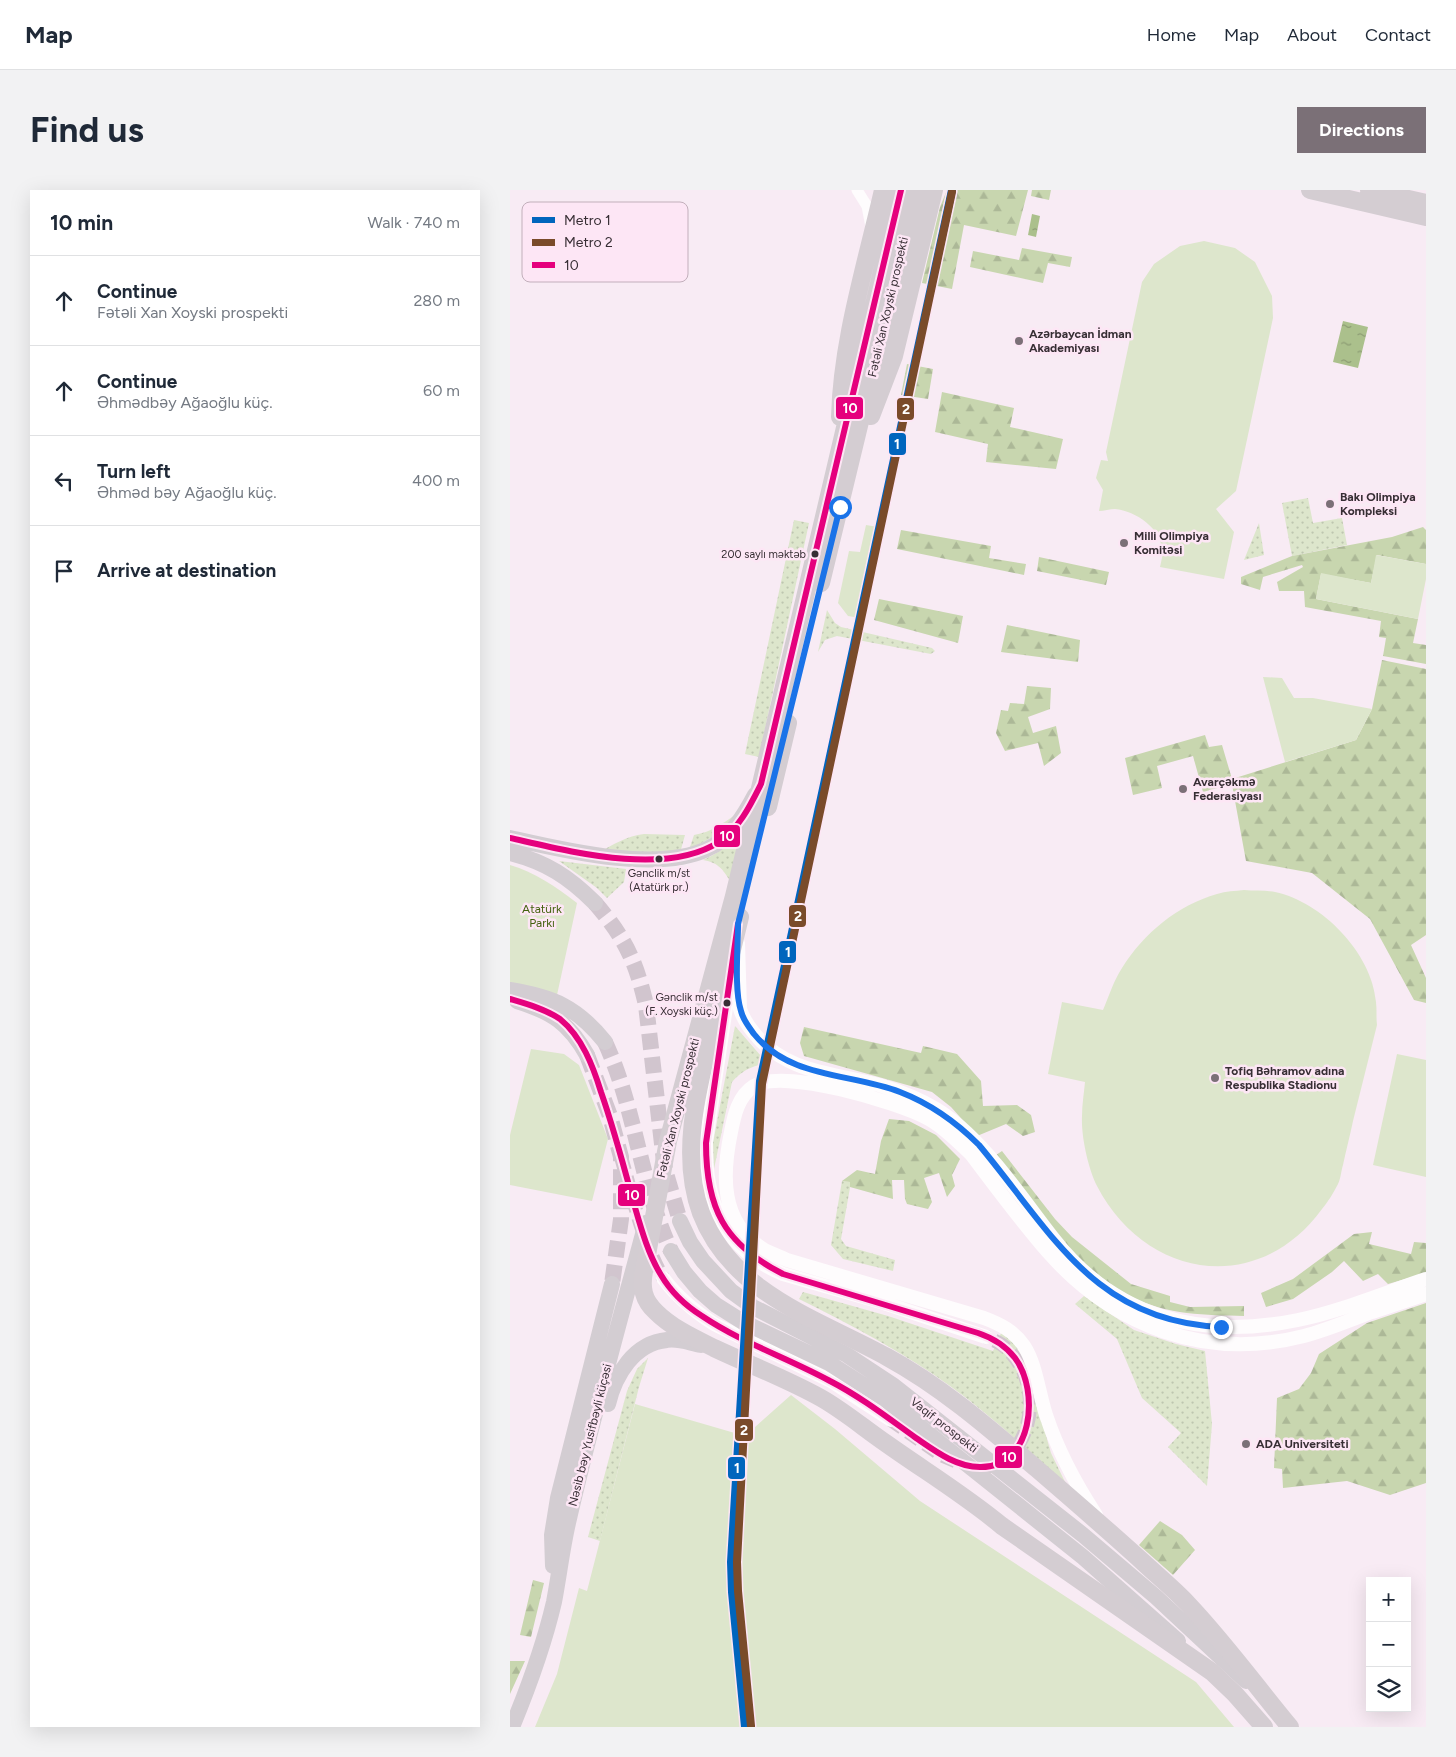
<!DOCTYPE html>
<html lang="en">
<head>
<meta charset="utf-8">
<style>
  body { margin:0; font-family:Figtree,sans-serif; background:#f2f2f3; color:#1f2937 }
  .controls { position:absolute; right:15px; bottom:15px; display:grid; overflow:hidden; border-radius:0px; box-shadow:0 5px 20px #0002 }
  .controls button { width:45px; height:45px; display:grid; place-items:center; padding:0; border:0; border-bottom:1px solid #e0e1e3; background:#fff; color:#1f2937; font:25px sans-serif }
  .stop { position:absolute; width:15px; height:15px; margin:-11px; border:4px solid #1a73e8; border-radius:50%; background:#fff }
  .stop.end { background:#1a73e8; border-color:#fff; box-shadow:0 1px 5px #0008 }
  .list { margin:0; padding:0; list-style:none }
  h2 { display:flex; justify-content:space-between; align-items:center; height:65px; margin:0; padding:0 20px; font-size:21px }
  h2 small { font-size:16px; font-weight:400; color:#747a83 }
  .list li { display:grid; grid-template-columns:32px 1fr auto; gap:15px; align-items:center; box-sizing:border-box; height:90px; padding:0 20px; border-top:1px solid #e0e1e3 }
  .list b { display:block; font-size:19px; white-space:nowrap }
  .list p { margin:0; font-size:16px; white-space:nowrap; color:#747a83 }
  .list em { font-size:16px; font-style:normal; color:#747a83 }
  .icon { flex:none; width:28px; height:28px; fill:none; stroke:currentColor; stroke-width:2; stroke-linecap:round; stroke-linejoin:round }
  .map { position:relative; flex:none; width:916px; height:1537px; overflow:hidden; border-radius:0px }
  header { display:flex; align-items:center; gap:30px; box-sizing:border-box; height:70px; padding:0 25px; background:#fff; border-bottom:1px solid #e0e1e3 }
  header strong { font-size:24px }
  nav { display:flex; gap:28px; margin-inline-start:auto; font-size:18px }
  .intro { display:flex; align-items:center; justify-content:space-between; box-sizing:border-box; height:120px; padding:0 30px }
  h1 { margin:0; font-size:35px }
  .button { padding:12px 22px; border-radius:0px; background:#7b7077; color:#fff; font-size:18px; font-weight:700 }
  main { display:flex; gap:30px; padding:0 30px }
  aside { flex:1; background:#fff; border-radius:0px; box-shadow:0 5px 20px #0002 }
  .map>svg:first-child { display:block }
</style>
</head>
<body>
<header>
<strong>Map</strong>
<nav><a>Home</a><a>Map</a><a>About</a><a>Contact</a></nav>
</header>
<div class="intro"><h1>Find us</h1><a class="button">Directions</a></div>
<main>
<aside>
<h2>10 min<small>Walk · 740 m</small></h2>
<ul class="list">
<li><svg class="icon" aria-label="ahead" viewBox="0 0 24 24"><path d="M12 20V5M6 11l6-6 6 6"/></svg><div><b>Continue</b><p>Fətəli Xan Xoyski prospekti</p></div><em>280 m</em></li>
<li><svg class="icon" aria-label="ahead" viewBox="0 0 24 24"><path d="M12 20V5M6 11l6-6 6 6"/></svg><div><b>Continue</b><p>Əhmədbəy Ağaoğlu küç.</p></div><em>60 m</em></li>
<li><svg class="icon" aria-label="left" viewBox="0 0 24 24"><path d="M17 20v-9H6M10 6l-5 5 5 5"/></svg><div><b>Turn left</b><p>Əhməd bəy Ağaoğlu küç.</p></div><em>400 m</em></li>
<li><svg class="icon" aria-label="arrive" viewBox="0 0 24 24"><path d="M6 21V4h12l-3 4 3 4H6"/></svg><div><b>Arrive at destination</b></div></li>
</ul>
</aside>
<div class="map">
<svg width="916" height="1537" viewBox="0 0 916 1537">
  <defs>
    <pattern id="grass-dots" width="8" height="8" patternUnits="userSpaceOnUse" patternTransform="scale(1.25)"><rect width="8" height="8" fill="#dde6cc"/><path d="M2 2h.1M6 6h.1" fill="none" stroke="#bec6b0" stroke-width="1.8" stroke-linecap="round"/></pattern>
    <pattern id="forest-firs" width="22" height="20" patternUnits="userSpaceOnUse" patternTransform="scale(1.25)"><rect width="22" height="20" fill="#c8d6af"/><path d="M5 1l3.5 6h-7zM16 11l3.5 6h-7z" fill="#acb897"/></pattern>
    <pattern id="water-ripples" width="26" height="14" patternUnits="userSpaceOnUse" patternTransform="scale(1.25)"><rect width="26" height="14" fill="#abc08c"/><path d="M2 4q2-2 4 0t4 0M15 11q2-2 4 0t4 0" fill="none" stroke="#8c9c73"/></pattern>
  </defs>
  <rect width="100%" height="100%" fill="#f8ebf4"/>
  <path fill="url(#grass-dots)" d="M 798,308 L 803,333 L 832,328 L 837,355 L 782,366 L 772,313 Z
    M 284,330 L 299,333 L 249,567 L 235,564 Z
    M 749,333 L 754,365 L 734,370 Z
    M 317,420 L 325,433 L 331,437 L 422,458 L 425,461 L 421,464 L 327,446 L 315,450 L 308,462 Z
    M 229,622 L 213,641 L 179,660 L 184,645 C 202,642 214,633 229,622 Z
    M 234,635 L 220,691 C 213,679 207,672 193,670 C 213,661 221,653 234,635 Z
    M 134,644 L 175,645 L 170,663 L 88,663 C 104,654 117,646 134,644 Z
    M 49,671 L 116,679 L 114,692 L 97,708 L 87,698 Z
    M 225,836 L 257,873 C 242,876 232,880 222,892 L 204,979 L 203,953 Z
    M 332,991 L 341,992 L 331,1049 L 336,1056 L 385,1070 L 383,1081 L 333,1069 L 321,1055 Z
    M 293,1102 L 378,1126 L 483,1161 L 492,1141 L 504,1152 L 513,1165 L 541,1263 L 556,1294 C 518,1261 481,1225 440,1196 C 393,1162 341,1135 289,1109 Z
    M 574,1106 L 624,1140 L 666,1154 L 695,1161 L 702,1234 L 697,1296 L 658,1257 L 671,1243 L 632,1208 L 607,1149 L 565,1114 Z
    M 138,1168 L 129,1197 L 90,1351 L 78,1347 L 117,1201 L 127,1179 Z"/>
  <path fill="url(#forest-firs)" d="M 437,0 L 518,0 L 506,46 L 454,35 L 442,99 L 412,93 L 430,17 Z
    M 522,0 L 541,0 L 539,10 L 521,6 Z
    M 512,58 L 562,67 L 560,77 L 538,73 L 533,93 L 460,77 L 463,61 L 509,70 Z
    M 397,174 L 423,179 L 418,209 L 391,205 Z
    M 432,202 L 504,218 L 500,237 L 553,249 L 546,279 L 476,272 L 478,254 L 425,242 Z
    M 913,337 L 916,340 L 916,374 L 867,365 L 861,393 L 811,384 L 806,409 L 908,429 L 903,453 L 916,455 L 916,474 L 873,466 L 876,448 L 869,447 L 871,431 L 795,417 L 794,401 L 769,401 L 767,392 L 793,377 L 792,375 L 753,387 L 750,400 L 731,394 L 731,387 L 782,366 L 882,347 Z
    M 391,340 L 481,356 L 479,368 L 516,374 L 514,385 L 387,359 Z
    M 529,367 L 599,382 L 596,395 L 527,381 Z
    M 369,409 L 453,426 L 448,453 L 364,430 Z
    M 497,435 L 570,450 L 568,472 L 491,462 Z
    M 872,470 L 916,479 L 916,745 L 901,755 L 916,788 L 916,813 L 904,810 L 860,729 L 802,683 L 736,671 L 721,589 L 716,589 L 715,596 L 693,602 L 683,566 L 647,576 L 652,598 L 623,605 L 615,568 L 695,545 L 699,557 L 712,555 L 722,589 L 846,550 L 862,519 Z
    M 517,496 L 541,498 L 540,519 L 518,527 L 523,543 L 546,536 L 551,563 L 534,576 L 528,553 L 495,561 L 486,543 L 491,520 L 498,521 L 500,513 L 514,514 Z
    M 294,837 L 411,863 L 413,856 L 447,864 L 471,891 L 473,916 L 507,915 L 521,925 L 525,942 L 513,946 L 496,934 L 467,946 L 441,917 L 422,902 L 294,866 L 290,853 Z
    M 379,929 L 399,931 L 426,945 L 450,969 L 442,985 L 445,996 L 437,1007 L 429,983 L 414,988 L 422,1012 L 418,1019 L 397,1014 L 395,1009 L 394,990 L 382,990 L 383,1009 L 340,997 L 340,992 L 332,991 L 347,980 L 365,984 L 371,951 Z
    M 492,961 L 545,1029 L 562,1047 L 621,1094 L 660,1106 L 660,1112 L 680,1117 L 734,1116 L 734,1126 C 696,1125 657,1125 622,1107 C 566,1079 523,1015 483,967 Z
    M 862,1042 L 859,1054 L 901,1064 L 904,1052 L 916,1053 L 916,1083 L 878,1094 L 868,1084 L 853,1091 L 834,1071 L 822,1082 L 783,1109 L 756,1117 L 751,1103 L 783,1089 L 844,1044 Z
    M 916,1113 L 916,1293 L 880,1305 L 837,1291 L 773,1298 L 772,1279 L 764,1278 L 767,1208 L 789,1199 L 801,1183 L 809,1164 L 857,1133 Z
    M 650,1331 L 672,1345 L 685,1360 L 663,1385 L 629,1355 Z
    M 23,1390 L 34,1393 L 21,1447 L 10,1445 Z
    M 0,1471 L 15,1471 L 0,1504 Z"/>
  <path fill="#dde6cc" d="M 694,51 L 725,58 L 745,72 L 762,106 L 763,128 L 726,301 L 706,319 L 724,342 L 714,389 L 650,377 C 651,372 653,366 652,361 C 652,339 626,321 605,319 C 600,319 594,321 589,321 L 593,300 L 586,288 L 591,270 L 598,271 L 596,262 L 632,92 L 644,74 L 670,56 Z
    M 356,335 L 368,337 L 350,428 L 338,426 L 328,413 L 339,361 L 350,362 Z
    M 866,365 L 916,374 L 916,389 L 908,429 L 806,409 L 811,383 L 861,393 Z
    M 753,487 L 772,488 L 784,508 L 803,508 L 862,519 L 846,550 L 775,572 Z
    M 0,675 C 25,682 46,697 67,713 L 47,805 L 0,792 Z
    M 734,700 C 744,701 755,700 765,702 C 812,712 862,763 866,812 C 867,820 866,828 867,835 C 859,867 851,899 843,931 C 840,946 836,960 833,975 C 831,981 831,988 828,994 C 824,1002 818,1012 812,1019 C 748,1107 635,1089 587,996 C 578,978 571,946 572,926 C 572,914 574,903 575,892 L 538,884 L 552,812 L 593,820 C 599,806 604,790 612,778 C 634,743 668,715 707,704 C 716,701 725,701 734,700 Z
    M 21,859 L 54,864 L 69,875 L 98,949 L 82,1011 L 0,995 L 0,945 Z
    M 887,864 L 916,870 L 916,987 L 863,975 Z
    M 281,1205 L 325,1239 L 410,1311 L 686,1492 L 724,1537 L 25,1537 L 47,1484 L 69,1398 L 77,1401 L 125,1214 L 235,1246 Z"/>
  <path fill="url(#water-ripples)" d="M 522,24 L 530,26 L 526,47 L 518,45 Z
    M 833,131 L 858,137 L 848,178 L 823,172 Z"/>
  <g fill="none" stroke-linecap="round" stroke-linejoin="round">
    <path stroke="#d1c5ce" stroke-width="14" stroke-dasharray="14 7" stroke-linecap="butt" d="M 111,967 C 123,1008 132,1050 153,1088
      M 381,1230 L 431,1265 L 452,1274
      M 475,1277 C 491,1275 501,1267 509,1254 C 527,1224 523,1182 496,1158 C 491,1153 483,1150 476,1147"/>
    <path stroke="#d1c5ce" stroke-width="16" stroke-dasharray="16 8" stroke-linecap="butt" d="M 85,713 C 115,748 126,771 136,815 L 155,980 L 170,1031
      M 95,852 C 126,919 130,994 161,1061
      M 77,865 L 100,926 L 111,967 L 111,1029 L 102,1094"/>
    <path stroke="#fefcfd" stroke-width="11" d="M 347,0 L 357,16 L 361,37"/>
    <path stroke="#fefcfd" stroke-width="14" d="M 228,753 L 230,819 C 233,828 238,836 244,843 C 275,883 324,883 369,895 C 389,901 408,908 426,919 C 471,946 510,1006 543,1048 C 605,1128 691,1150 788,1130 C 831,1121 874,1103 916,1089
      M 218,804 L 196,951 C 194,1012 215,1060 273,1084 L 371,1112 L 476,1147
      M 153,1088 C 167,1107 184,1121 204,1134 L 321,1191 L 381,1230
      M 586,1325 C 565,1293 548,1261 536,1225 C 529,1204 526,1174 514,1156 C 504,1141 490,1134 474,1128 L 277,1070 C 269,1066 260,1063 253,1059 C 210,1032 212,985 221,942 C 224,926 228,906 244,896 C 274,878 386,912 417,928 C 433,936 447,951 461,964 C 486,997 511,1031 538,1062 C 604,1137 696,1171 794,1146 C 817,1140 840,1130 862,1122 C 880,1116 898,1110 916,1104"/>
    <path stroke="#d3cdd2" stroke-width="16" d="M 0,648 C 53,660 147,683 197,659 C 220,649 234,626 245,605
      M 0,663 C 36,672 59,687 85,713
      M 0,800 C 43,807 67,817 95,852
      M 7,811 C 42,822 59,833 77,865
      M 170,1031 L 180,1052 L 193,1071 L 221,1101 L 243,1117 L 337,1165 L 384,1196 L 573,1345 L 646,1407 L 736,1491
      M 161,1061 L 174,1082 L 190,1101 L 206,1115 L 233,1132 L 319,1173 L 375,1209 L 573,1367 L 668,1451
      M 98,1214 C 105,1185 124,1153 157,1150 C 168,1148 180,1153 191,1155
      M 43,1376 L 42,1345 L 48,1308 L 102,1094
      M 2,1537 C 19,1496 34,1455 44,1412 C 49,1386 52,1359 58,1333 C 81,1233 109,1133 136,1033"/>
    <path stroke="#d4cdd2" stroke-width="18" d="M 391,0 L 251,594 L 224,706 L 158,951 L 134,1081 C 131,1098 133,1110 146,1122 C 162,1138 184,1148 204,1158 C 240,1175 277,1189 311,1208 C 334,1221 355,1239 377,1254 C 415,1281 456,1306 492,1336 L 702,1482 L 725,1504 L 754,1537
      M 800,0 L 916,27
      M 859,0 L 916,13
      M 361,226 L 384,166 L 424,0
      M 330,227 C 332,150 356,75 373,0
      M 311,393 L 406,0
      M 258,617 L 278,533
      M 230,727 C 222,761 213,795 205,828 C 190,890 168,961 191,1023 C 222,1104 308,1129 377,1167 C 432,1197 479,1238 527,1279 C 563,1310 599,1341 634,1373 C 649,1387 665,1400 678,1414 C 715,1453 746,1496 780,1537"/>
    <defs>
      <path id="bus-1" d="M 0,648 C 58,661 155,687 209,652 C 229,639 241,614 251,594 L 391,0
        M 0,809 C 17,814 35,819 50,829 C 72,847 83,876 91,902 C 104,939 114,977 124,1014 C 131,1038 138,1064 151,1085 C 161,1102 176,1116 192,1126 C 232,1153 278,1168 320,1191 C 351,1207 378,1228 406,1248 C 425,1261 446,1277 470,1277 C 523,1278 530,1201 505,1168 C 495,1155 483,1148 468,1143 L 273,1084 C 214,1054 196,1018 196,953 L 228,734"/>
    </defs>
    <use href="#bus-1" stroke="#fde6f5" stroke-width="10"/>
    <use href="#bus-1" stroke="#e5007d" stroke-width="6"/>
    <defs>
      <path id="metro-1" d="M 235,1537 L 222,1402 L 221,1372 L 250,891 L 442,0"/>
      <path id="metro-2" d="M 241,1536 L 228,1401 L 227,1372 L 252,894 L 442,2"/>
    </defs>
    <use href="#metro-1" stroke="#fde6f5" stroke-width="11"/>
    <use href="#metro-2" stroke="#fde6f5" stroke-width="11"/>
    <use href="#metro-1" stroke="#0065bd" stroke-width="8"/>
    <use href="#metro-2" stroke="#7a4b2a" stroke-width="8"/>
  </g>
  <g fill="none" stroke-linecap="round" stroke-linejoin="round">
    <path stroke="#1a73e8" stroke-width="6" d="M 330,317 L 228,734 C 228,757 224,800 231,821 C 233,830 239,837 244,844 C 280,889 341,883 390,902 C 421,914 446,932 469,955 C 541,1041 584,1132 711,1137"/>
  </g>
  <g fill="#7b7077" stroke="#fde6f5" stroke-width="2">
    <circle cx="509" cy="151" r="5"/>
    <circle cx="820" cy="314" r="5"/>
    <circle cx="614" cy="353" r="5"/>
    <circle cx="673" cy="599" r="5"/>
    <circle cx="705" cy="888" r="5"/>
    <circle cx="736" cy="1254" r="5"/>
  </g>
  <g fill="#372e34" stroke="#fde6f5" stroke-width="2">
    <circle cx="305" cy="364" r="4.5"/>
    <circle cx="149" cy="669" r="4.5"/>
    <circle cx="217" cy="813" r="4.5"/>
  </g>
  <g text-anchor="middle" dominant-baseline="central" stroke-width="5" stroke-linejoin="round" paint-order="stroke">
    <g font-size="11" fill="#372e34" stroke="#fde6f5" text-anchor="end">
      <text x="296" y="364">200 saylı məktəb</text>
      <text x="149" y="683" text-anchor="middle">Gənclik m/st<tspan x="149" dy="14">(Atatürk pr.)</tspan></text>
      <text x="208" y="807">Gənclik m/st<tspan x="208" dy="14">(F. Xoyski küç.)</tspan></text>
    </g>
    <g font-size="12" fill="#372e34" stroke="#fde6f5">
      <text transform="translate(378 117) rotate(-77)">Fətəli Xan Xoyski prospekti</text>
      <text transform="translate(168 918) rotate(-76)">Fətəli Xan Xoyski prospekti</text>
      <text transform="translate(434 1235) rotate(38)">Vaqif prospekti</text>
      <text transform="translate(80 1245) rotate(-76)">Nəsib bəy Yusifbəyli küçəsi</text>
    </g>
    <g font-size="12" font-weight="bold" fill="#372e34" stroke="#fde6f5" text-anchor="start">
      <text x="519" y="144">Azərbaycan İdman<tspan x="519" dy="14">Akademiyası</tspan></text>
      <text x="830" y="307">Bakı Olimpiya<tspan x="830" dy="14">Kompleksi</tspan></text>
      <text x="624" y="346">Milli Olimpiya<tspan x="624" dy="14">Komitəsi</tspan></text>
      <text x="683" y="592">Avarçəkmə<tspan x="683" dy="14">Federasiyası</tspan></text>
      <text x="715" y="881">Tofiq Bəhramov adına<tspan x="715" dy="14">Respublika Stadionu</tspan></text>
      <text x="746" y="1254">ADA Universiteti</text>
    </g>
    <g font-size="12" fill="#43620e" stroke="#fde6f5">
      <text x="32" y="719">Atatürk<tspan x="32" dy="14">Parkı</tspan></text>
    </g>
  </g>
  <rect x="12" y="12" width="166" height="80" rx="8" fill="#fde6f5" stroke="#c2afbb" stroke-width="1"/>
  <rect x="22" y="27" width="23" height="6" fill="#0065bd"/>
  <rect x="22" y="49" width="23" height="7" fill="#7a4b2a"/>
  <rect x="22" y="72" width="23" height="6" fill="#e5007d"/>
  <g font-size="14" fill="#372e34">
    <text x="54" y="35">Metro 1</text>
    <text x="54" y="57">Metro 2</text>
    <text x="54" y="80">10</text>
  </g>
  <g stroke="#fde6f5" stroke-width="2">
    <rect x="325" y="206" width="29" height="24" rx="5" fill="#e5007d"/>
    <rect x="386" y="207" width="19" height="24" rx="5" fill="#7a4b2a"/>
    <rect x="378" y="242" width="19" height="24" rx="5" fill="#0065bd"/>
    <rect x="203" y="634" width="28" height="24" rx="5" fill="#e5007d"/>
    <rect x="278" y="714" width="19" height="24" rx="5" fill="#7a4b2a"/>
    <rect x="268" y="750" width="19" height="24" rx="5" fill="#0065bd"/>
    <rect x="107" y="993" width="29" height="24" rx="5" fill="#e5007d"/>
    <rect x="224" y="1228" width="20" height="24" rx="5" fill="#7a4b2a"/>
    <rect x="484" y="1255" width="29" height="24" rx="5" fill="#e5007d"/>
    <rect x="217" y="1266" width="19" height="24" rx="5" fill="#0065bd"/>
  </g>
  <g font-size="14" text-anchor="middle" font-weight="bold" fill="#fff">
    <text x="340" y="223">10</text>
    <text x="396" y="224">2</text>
    <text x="387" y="259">1</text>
    <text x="217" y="651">10</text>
    <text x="288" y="731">2</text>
    <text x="278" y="767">1</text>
    <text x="122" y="1010">10</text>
    <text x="234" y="1245">2</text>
    <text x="499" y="1272">10</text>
    <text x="227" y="1283">1</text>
  </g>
</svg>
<div class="controls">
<button>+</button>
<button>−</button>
<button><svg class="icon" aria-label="layers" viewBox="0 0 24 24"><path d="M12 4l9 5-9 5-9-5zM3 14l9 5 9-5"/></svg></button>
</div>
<div class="stop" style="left:330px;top:317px"></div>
<div class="stop end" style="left:711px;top:1137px"></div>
</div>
</main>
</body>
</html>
